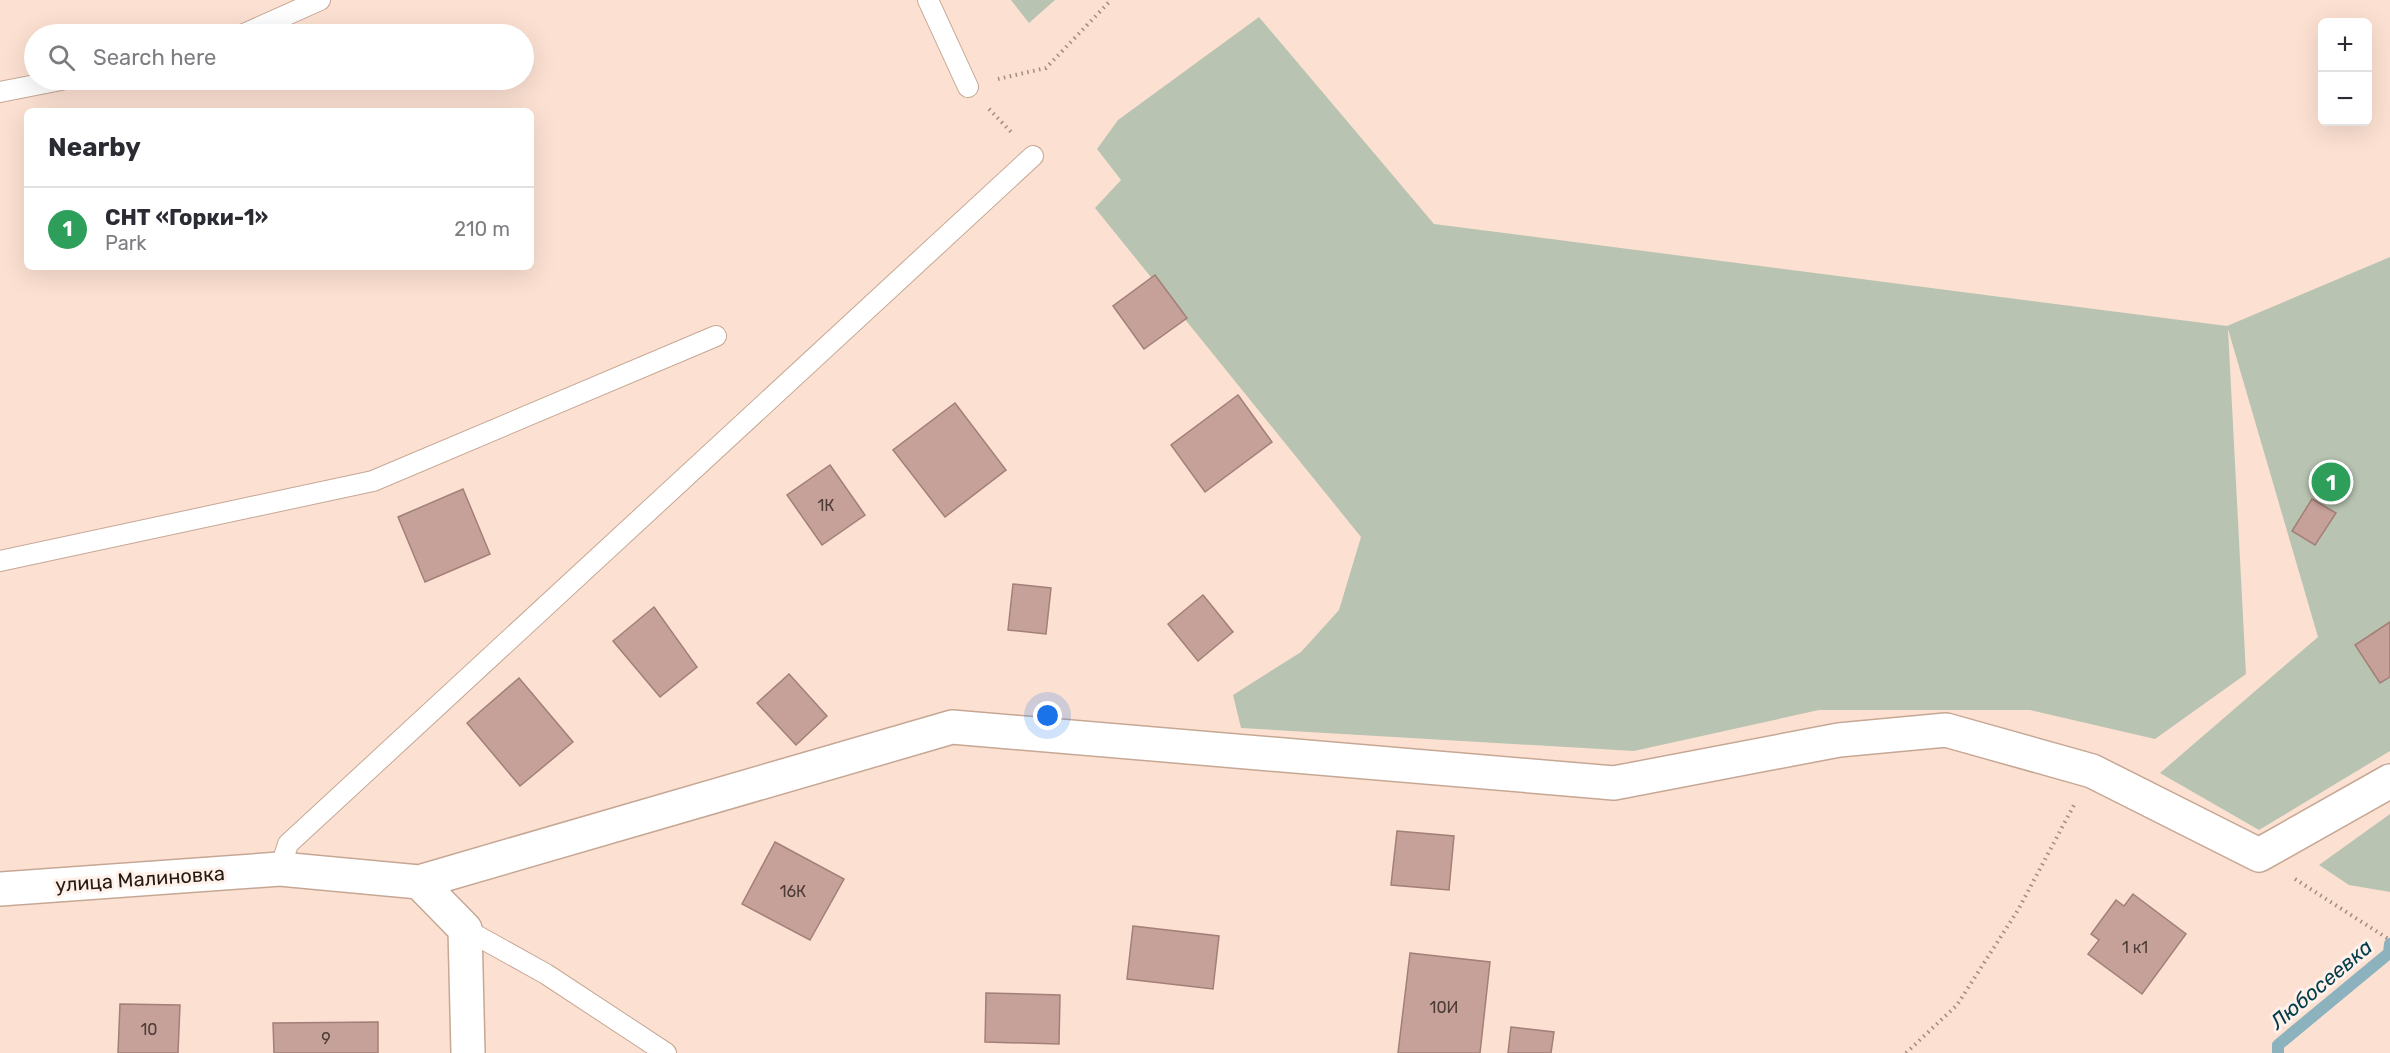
<!DOCTYPE html>
<html lang="en">
<head>
<meta charset="utf-8">
<style>
  body { margin:0; font-family:Rubik,sans-serif; background:#f2f2f3; color:#2b2b33 }
  .controls { position:absolute; right:18px; top:18px; display:grid; overflow:hidden; border-radius:9px; box-shadow:0 6px 24px #0002 }
  .controls button { width:54px; height:54px; display:grid; place-items:center; padding:0; border:0; border-bottom:2px solid #e1e1e2; background:#fff; color:#2b2b33; font:30px sans-serif }
  .you { position:absolute; left:1048px; top:716px; width:21px; height:21px; margin:-15px; border:4px solid #fff; border-radius:50%; background:#1a73e8; box-shadow:0 0 0 9px #1a73e833 }
  .badge { display:grid; place-items:center; width:39px; height:39px; border-radius:50%; background:#776900; color:#fff; font-size:20px; font-weight:700 }
  .pin { position:absolute; translate:-50% -50%; border:3px solid #fff; box-shadow:0 2px 6px #0006 }
  .list { margin:0; padding:0; list-style:none }
  h2 { display:flex; justify-content:space-between; align-items:center; height:78px; margin:0; padding:0 24px; font-size:26px }
  h2 small { font-size:20px; font-weight:400; color:#7c7c81 }
  .list li { display:grid; grid-template-columns:39px 1fr auto; gap:18px; align-items:center; box-sizing:border-box; height:84px; padding:0 24px; border-top:2px solid #e1e1e2 }
  .list b { display:block; font-size:22px; white-space:nowrap }
  .list p { margin:0; font-size:20px; white-space:nowrap; color:#7c7c81 }
  .list em { font-size:20px; font-style:normal; color:#7c7c81 }
  .icon { flex:none; width:33px; height:33px; fill:none; stroke:currentColor; stroke-width:2; stroke-linecap:round; stroke-linejoin:round }
  .map { position:relative; flex:none; width:2390px; height:1053px; overflow:hidden }
  .search { position:absolute; background:#fff; box-shadow:0 6px 24px #0002; left:24px; top:24px; width:510px; height:66px; display:flex; align-items:center; gap:15px; box-sizing:border-box; padding:0 21px; border-radius:33px; color:#7c7c81; font-size:22px }
  .panel { position:absolute; background:#fff; box-shadow:0 6px 24px #0002; left:24px; top:108px; width:510px; height:162px; border-radius:9px }
  .map>svg:first-child { display:block }
</style>
</head>
<body>
<div class="map">
<svg width="2390" height="1053" viewBox="0 0 2390 1053">
  <rect width="100%" height="100%" fill="#fce1d2"/>
  <path fill="#b8c4b1" d="M 1011,0 L 1055,0 L 1029,23 Z
    M 1259,17 L 1434,224 L 2227,326 L 2390,257 L 2390,751 L 2259,830 L 2160,773 L 2318,637 L 2228,329 L 2246,674 L 2155,739 L 2030,710 L 1819,710 L 1634,751 L 1241,728 L 1233,695 L 1301,652 L 1339,610 L 1361,537 L 1095,208 L 1121,180 L 1097,149 L 1118,120 Z
    M 2390,814 L 2390,892 L 2349,885 L 2319,865 Z"/>
  <g fill="none" stroke-linecap="round" stroke-linejoin="round">
    <path stroke="#8cb2be" stroke-width="12" d="M 2278,1053 L 2278,1045 L 2389,953 L 2390,944"/>
  </g>
  <path fill="#c5a19a" stroke="#a27f77" stroke-width="1.5" d="M 1155,275 L 1187,318 L 1144,349 L 1113,306 Z
    M 1238,395 L 1272,442 L 1205,492 L 1171,445 Z
    M 955,403 L 1006,470 L 945,517 L 893,450 Z
    M 830,465 L 865,515 L 822,545 L 787,495 Z
    M 463,489 L 490,554 L 425,582 L 398,517 Z
    M 2312,499 L 2336,513 L 2315,545 L 2292,531 Z
    M 1013,584 L 1051,588 L 1046,634 L 1008,630 Z
    M 1203,595 L 1233,632 L 1198,661 L 1168,624 Z
    M 654,607 L 697,667 L 660,697 L 613,641 Z
    M 2390,622 L 2390,677 L 2380,683 L 2355,645 Z
    M 789,674 L 827,716 L 796,745 L 757,703 Z
    M 519,678 L 573,742 L 520,786 L 467,723 Z
    M 1397,831 L 1454,836 L 1449,890 L 1391,885 Z
    M 775,842 L 844,879 L 810,940 L 742,904 Z
    M 2133,894 L 2186,934 L 2142,994 L 2088,954 L 2099,940 L 2091,934 L 2116,900 L 2124,906 Z
    M 1133,926 L 1219,936 L 1213,989 L 1127,979 Z
    M 1410,953 L 1490,962 L 1480,1053 L 1398,1053 Z
    M 986,993 L 1060,995 L 1059,1044 L 985,1042 Z
    M 120,1004 L 180,1005 L 178,1053 L 118,1053 Z
    M 378,1022 L 378,1053 L 274,1053 L 273,1023 Z
    M 1511,1027 L 1554,1032 L 1551,1053 L 1508,1053 Z"/>
  <g fill="none" stroke-linecap="round" stroke-linejoin="round">
    <defs>
      <path id="service" d="M 928,0 L 968,87
        M 244,34 L 320,0
        M 0,92 L 61,80
        M 0,561 L 373,481 L 716,336
        M 280,869 L 288,844 L 1033,156
        M 465,929 L 546,974 L 666,1053"/>
      <path id="minor" d="M 419,882 L 465,929 L 468,1053
        M 0,889 L 280,869 L 419,882 L 952,727 L 1614,783 L 1839,740 L 1946,730 L 2092,771 L 2259,855 L 2390,781"/>
    </defs>
    <use href="#service" stroke="#c6a794" stroke-width="22"/>
    <use href="#minor" stroke="#c6a794" stroke-width="36"/>
    <path stroke="#a08c80" stroke-width="4" stroke-dasharray="1.5 4.5" stroke-linecap="butt" d="M 998,79 L 1046,68 L 1111,0
      M 989,109 L 1013,134
      M 2295,879 L 2390,940
      M 1906,1053 L 1957,1005 L 2018,910 L 2074,805"/>
    <use href="#service" stroke="#fff" stroke-width="20"/>
    <use href="#minor" stroke="#fff" stroke-width="33"/>
  </g>
  <g text-anchor="middle" dominant-baseline="central" stroke-width="6" stroke-linejoin="round" paint-order="stroke">
    <g font-size="16" fill="#4d3c35">
      <text x="826" y="505">1К</text>
      <text x="793" y="891">16К</text>
      <text x="2135" y="947">1 к1</text>
      <text x="1444" y="1007">10И</text>
      <text x="149" y="1029">10</text>
      <text x="326" y="1038">9</text>
    </g>
    <g font-size="20" fill="#251a13" stroke="#fff1ea">
      <text transform="translate(140 879) rotate(-4)">улица Малиновка</text>
    </g>
    <g font-size="21" font-style="italic" fill="#013c4b" stroke="#fff1ea">
      <text transform="translate(2321 984) rotate(-40)">Любосеевка</text>
    </g>
  </g>
</svg>
<div class="controls">
<button>+</button>
<button>−</button>
</div>
<div class="you"></div>
<div class="pin badge" style="left:2331px;top:482px;background:#2e9e5b">1</div>
<div class="search"><svg class="icon" aria-label="search" viewBox="0 0 24 24"><circle cx="10" cy="10" r="6"/><path d="M15 15l6 6"/></svg>Search here</div>
<section class="panel">
<h2>Nearby<small></small></h2>
<ul class="list">
<li><span class="badge" style="background:#2e9e5b">1</span><div><b>СНТ «Горки-1»</b><p>Park</p></div><em>210 m</em></li>
</ul>
</section>
</div>
</body>
</html>
